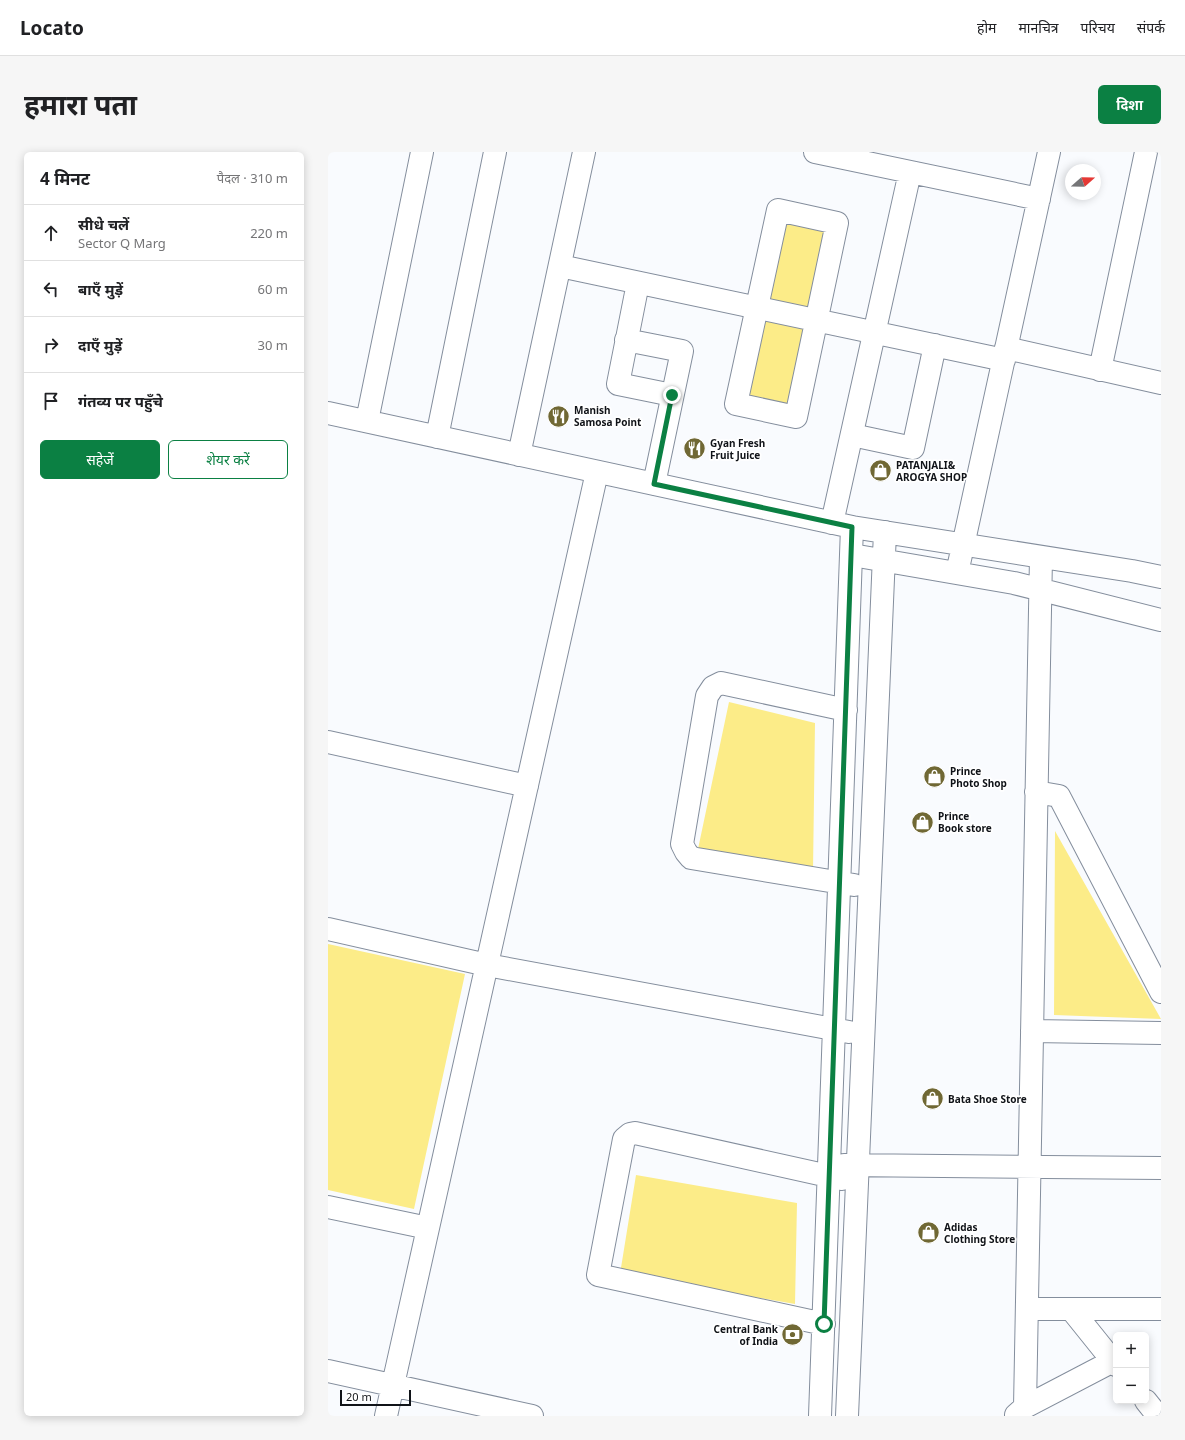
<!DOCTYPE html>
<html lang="hi">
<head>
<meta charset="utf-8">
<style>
  body { margin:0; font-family:"Noto Sans","Noto Sans Devanagari",sans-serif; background:#f6f6f6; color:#202124 }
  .controls { position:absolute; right:12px; bottom:12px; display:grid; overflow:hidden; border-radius:6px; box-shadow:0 2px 10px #0003 }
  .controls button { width:36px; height:36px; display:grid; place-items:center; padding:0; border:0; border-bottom:1px solid #e0e0e0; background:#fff; color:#202124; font:20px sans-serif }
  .compass { position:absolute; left:737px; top:12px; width:36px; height:36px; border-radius:50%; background:#fff; box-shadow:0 2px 10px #0003; rotate:70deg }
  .scale { position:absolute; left:12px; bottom:10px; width:71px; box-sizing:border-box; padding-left:4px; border:2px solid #101318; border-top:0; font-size:11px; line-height:14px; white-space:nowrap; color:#101318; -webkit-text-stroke:3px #fff; paint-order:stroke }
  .stop { position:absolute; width:12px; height:12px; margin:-9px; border:3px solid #0b8043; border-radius:50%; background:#fff }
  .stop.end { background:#0b8043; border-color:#fff; box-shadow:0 1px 4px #0008 }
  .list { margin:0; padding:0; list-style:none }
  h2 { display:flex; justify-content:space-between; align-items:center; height:52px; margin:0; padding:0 16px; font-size:17px }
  h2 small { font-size:13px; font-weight:400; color:#757577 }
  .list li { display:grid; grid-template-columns:26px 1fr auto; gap:12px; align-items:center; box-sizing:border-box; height:56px; padding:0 16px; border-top:1px solid #e0e0e0 }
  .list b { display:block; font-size:15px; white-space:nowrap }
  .list p { margin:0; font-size:13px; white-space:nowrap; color:#757577 }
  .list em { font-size:13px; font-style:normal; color:#757577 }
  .actions { display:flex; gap:8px; padding:12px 16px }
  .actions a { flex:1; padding:9px 0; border:1px solid #0b8043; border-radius:6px; text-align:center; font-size:14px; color:#0b8043 }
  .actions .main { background:#0b8043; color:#fff }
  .icon { flex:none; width:22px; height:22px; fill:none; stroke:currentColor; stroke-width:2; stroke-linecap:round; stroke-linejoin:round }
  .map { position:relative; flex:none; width:833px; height:1264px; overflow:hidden; border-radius:6px }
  header { display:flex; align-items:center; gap:24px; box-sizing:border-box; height:56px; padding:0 20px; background:#fff; border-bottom:1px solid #e0e0e0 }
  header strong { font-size:19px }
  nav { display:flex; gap:22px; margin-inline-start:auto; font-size:14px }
  .intro { display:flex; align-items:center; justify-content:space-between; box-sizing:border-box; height:96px; padding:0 24px }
  h1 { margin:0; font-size:28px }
  .button { padding:10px 18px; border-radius:6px; background:#0b8043; color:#fff; font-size:14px; font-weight:700 }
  main { display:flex; gap:24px; padding:0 24px }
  aside { flex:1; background:#fff; border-radius:6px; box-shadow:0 2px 10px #0003 }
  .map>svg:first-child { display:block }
</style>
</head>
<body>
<header>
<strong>Locato</strong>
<nav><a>होम</a><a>मानचित्र</a><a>परिचय</a><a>संपर्क</a></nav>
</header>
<div class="intro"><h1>हमारा पता</h1><a class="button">दिशा</a></div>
<main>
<aside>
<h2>4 मिनट<small>पैदल · 310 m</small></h2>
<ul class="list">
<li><svg class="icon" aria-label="ahead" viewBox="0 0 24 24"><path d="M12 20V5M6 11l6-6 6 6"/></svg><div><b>सीधे चलें</b><p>Sector Q Marg</p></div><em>220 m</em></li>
<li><svg class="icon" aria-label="left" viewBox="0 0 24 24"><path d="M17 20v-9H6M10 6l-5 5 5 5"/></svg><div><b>बाएँ मुड़ें</b></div><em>60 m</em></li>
<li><svg class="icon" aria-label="right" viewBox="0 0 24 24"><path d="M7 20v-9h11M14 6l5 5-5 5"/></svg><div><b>दाएँ मुड़ें</b></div><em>30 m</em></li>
<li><svg class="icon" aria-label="arrive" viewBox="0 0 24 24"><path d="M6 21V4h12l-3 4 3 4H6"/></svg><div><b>गंतव्य पर पहुँचे</b></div></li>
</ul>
<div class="actions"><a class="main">सहेजें</a><a>शेयर करें</a></div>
</aside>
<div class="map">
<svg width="833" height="1264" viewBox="0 0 833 1264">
  <rect width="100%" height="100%" fill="#f9fbfe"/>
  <path fill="#fcec88" d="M 455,67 L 502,77 L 486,158 L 438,148 Z
    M 432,167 L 479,177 L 462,259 L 415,249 Z
    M 401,550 L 487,571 L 485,720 L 370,697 Z
    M 727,679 L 833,867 L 726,863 Z
    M 0,792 L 137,822 L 86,1057 L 0,1038 Z
    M 308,1023 L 469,1051 L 467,1152 L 292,1122 Z"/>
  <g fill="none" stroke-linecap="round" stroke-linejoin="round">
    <defs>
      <path id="minor" d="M 487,0 L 711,47
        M 450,58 L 509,71 L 468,265 L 408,252 Z
        M 232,114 L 676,208
        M 310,131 L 290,232 L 344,243
        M 298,188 L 354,199 L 326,332
        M 678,196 L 833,231
        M 772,218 L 818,0
        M 0,261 L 524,375 L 804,419 L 833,425
        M 39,269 L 94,0
        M 524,283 L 585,296 L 607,193
        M 109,285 L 167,0
        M 191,303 L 256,0
        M 504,371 L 582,20
        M 524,403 L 686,431 L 833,468
        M 629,421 L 721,0
        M 518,558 L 393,531 L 385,535 L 379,544 L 354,692 L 358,700 L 363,706 L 526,733
        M 0,590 L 199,634
        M 708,640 L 731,644 L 833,840
        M 0,777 L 159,813 L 521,880
        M 704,879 L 833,881
        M 516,1013 L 833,1016
        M 0,1055 L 100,1076
        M 699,1157 L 833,1157
        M 743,1157 L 788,1213
        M 496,1172 L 270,1123 L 296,987 L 302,982 L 307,981 L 514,1027
        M 0,1219 L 204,1264
        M 818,1249 L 830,1264
        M 697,1255 L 713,405
        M 688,1263 L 697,1255 L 785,1209
        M 58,1264 L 269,320
        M 492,1264 L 524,375
        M 519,1264 L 557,380"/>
    </defs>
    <use href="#minor" stroke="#848e9d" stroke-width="24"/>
    <use href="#minor" stroke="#fff" stroke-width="22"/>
  </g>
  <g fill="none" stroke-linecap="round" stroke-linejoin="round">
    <path stroke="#0b8043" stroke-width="5" d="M 344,243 L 326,332 L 524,375 L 496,1172"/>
  </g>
  <defs>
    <symbol id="restaurant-disc" viewBox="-11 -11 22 22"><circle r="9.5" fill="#706834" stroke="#fff"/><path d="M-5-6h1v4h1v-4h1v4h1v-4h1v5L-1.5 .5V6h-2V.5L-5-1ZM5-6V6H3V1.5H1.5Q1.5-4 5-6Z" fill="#fff"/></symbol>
    <symbol id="shop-disc" viewBox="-11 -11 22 22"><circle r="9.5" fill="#706834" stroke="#fff"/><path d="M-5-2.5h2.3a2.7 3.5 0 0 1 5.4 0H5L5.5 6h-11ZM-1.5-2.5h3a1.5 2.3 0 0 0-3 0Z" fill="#fff"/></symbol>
    <symbol id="bank-disc" viewBox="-11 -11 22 22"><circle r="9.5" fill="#706834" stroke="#fff"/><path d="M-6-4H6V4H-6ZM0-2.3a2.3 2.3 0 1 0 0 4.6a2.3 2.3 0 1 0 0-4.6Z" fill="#fff"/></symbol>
  </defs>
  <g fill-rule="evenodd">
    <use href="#restaurant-disc" x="218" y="252" width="25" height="25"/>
    <use href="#restaurant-disc" x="354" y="284" width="25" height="25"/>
    <use href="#shop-disc" x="540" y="306" width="25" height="25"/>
    <use href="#shop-disc" x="594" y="612" width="25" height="25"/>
    <use href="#shop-disc" x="582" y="658" width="25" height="25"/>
    <use href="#shop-disc" x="592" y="934" width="25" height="25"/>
    <use href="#shop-disc" x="588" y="1068" width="25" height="25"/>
    <use href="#bank-disc" x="452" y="1170" width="25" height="25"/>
  </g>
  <g text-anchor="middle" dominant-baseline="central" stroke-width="3.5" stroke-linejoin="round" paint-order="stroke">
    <g font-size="10" font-weight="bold" fill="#101318" stroke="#fff" text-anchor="start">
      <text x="246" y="258">Manish<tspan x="246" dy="12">Samosa Point</tspan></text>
      <text x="382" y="291">Gyan Fresh<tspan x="382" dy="12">Fruit Juice</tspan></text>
      <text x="568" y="313">PATANJALI&amp;<tspan x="568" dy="12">AROGYA SHOP</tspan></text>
      <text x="622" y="619">Prince<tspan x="622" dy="12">Photo Shop</tspan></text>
      <text x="610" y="664">Prince<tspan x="610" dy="12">Book store</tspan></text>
      <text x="620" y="947">Bata Shoe Store</text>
      <text x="616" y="1075">Adidas<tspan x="616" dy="12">Clothing Store</tspan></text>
      <text x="450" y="1177" text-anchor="end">Central Bank<tspan x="450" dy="12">of India</tspan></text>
    </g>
  </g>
</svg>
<div class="controls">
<button>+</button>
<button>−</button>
</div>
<svg class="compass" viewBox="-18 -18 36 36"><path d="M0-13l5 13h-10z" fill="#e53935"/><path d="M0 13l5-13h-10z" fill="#757577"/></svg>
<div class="scale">20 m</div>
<div class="stop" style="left:496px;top:1172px"></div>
<div class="stop end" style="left:344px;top:243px"></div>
</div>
</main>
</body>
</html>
